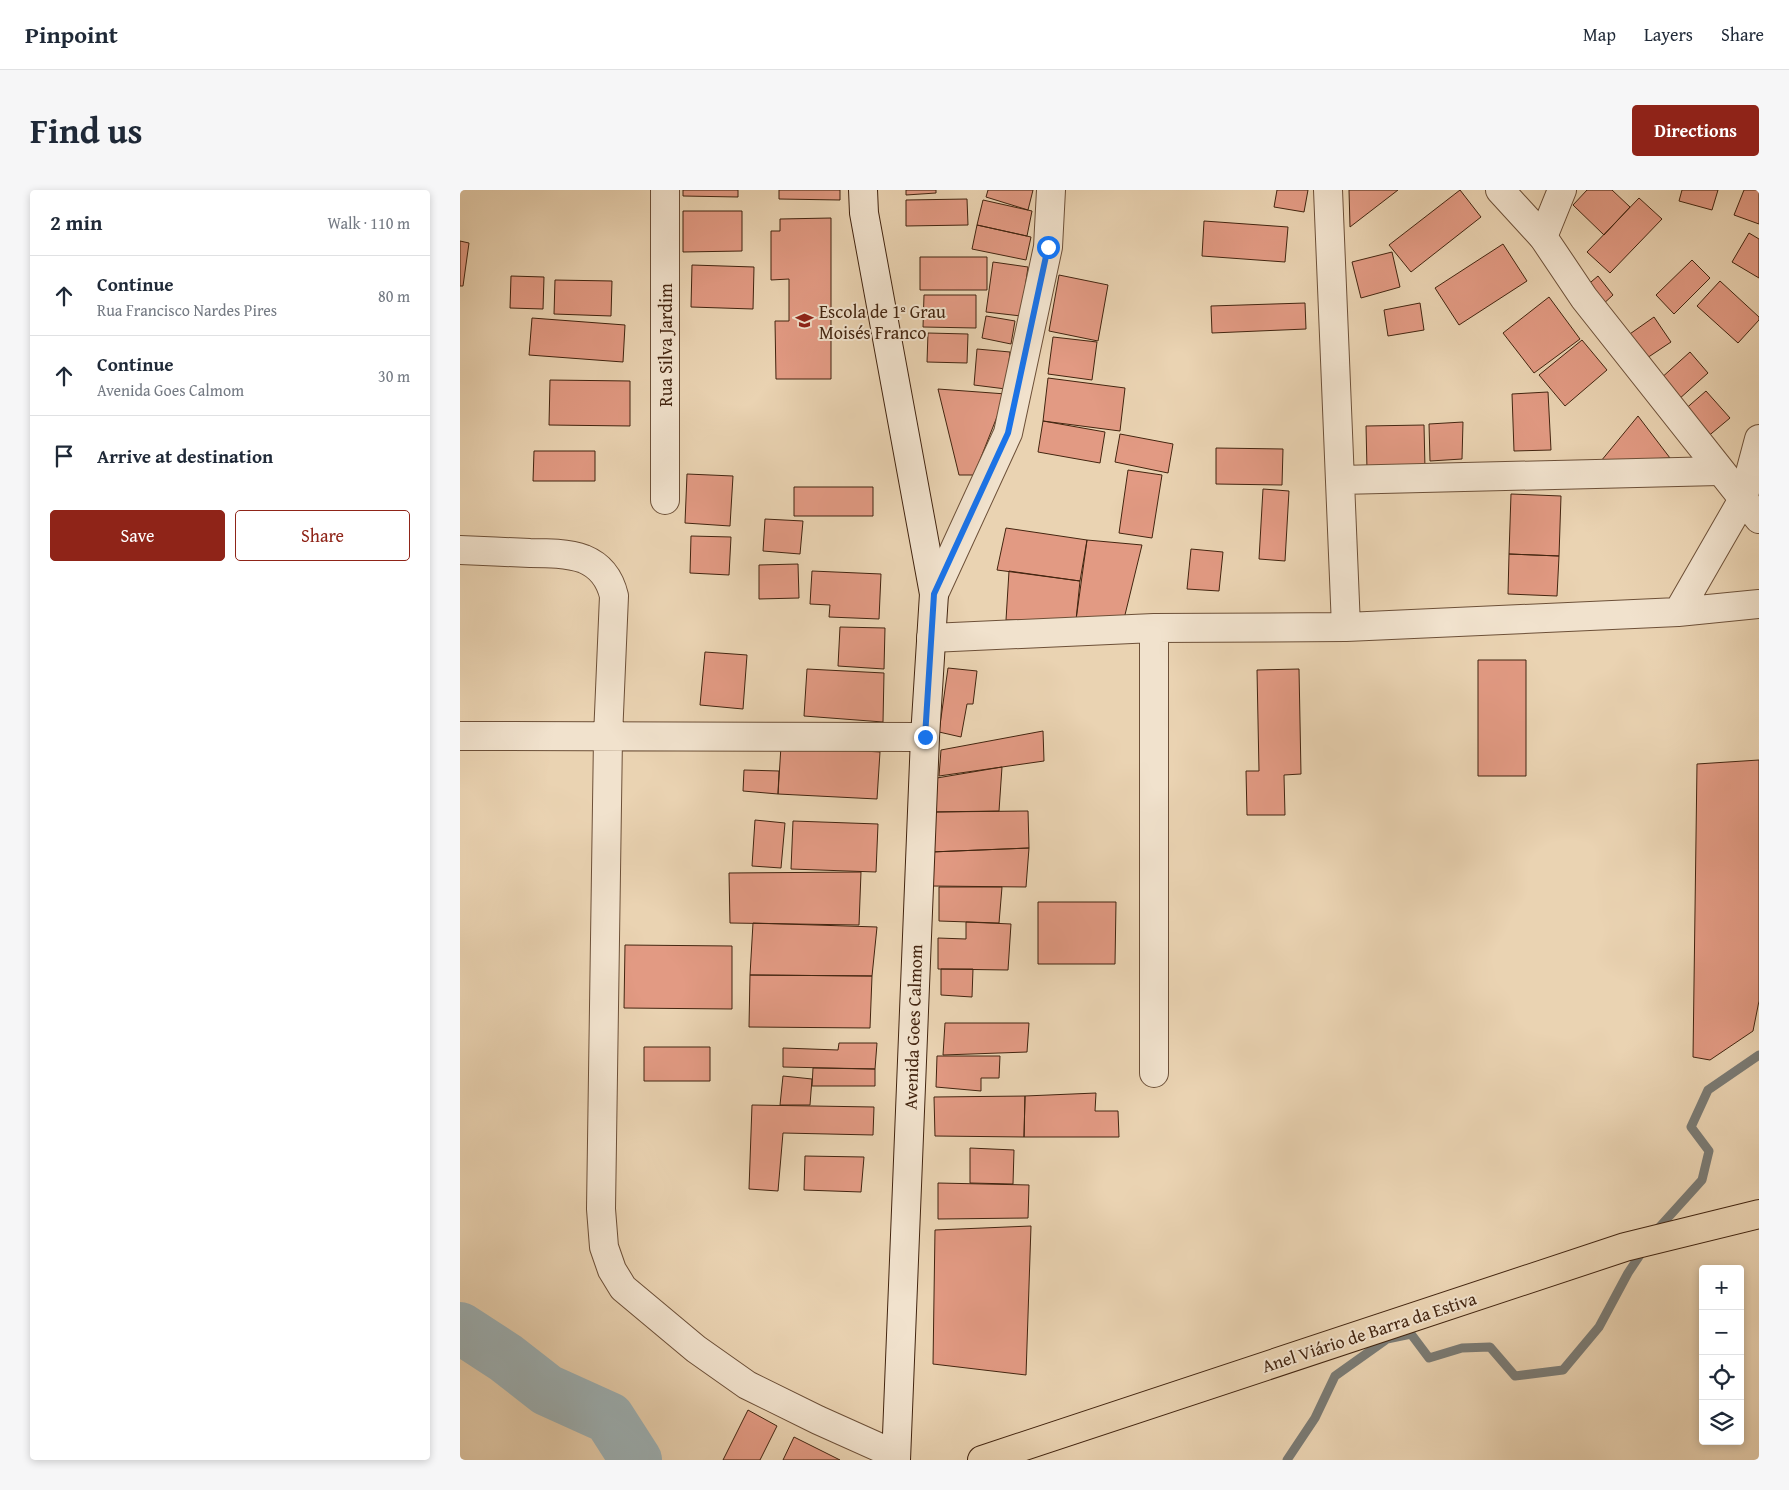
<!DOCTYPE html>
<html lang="en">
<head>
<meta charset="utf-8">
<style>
  body { margin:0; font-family:"Gentium Book Plus",serif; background:#f6f6f7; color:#1f2937 }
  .controls { position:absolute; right:15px; bottom:15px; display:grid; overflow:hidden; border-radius:5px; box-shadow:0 2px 8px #0003 }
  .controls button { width:45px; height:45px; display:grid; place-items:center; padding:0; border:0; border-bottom:1px solid #e0e1e3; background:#fff; color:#1f2937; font:25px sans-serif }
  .stop { position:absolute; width:15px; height:15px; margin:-11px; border:4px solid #1a73e8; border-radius:50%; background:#fff }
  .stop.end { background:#1a73e8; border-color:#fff; box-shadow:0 1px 5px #0008 }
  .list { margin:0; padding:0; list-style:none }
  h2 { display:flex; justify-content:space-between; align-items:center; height:65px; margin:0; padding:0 20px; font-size:21px }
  h2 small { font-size:16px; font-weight:400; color:#747a83 }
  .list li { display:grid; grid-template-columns:32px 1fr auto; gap:15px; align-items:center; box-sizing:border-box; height:80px; padding:0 20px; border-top:1px solid #e0e1e3 }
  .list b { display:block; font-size:19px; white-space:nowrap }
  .list p { margin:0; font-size:16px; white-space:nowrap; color:#747a83 }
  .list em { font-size:16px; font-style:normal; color:#747a83 }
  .actions { display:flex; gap:10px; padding:15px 20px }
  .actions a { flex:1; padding:11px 0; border:1px solid #8f2418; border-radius:5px; text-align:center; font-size:18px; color:#8f2418 }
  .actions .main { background:#8f2418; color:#fff }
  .icon { flex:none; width:28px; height:28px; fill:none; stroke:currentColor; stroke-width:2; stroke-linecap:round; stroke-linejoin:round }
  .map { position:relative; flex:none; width:1299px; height:1270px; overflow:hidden; border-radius:5px }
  header { display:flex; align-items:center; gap:30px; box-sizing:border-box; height:70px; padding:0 25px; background:#fff; border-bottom:1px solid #e0e1e3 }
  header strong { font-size:24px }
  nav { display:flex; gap:28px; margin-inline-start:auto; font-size:18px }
  .intro { display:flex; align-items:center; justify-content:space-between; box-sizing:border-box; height:120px; padding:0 30px }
  h1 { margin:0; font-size:35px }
  .button { padding:12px 22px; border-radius:5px; background:#8f2418; color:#fff; font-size:18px; font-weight:700 }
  main { display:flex; gap:30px; padding:0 30px }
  aside { flex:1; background:#fff; border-radius:5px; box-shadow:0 2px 8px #0003 }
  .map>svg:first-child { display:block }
</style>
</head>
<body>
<header>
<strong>Pinpoint</strong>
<nav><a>Map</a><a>Layers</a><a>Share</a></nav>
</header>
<div class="intro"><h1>Find us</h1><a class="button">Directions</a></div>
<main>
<aside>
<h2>2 min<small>Walk · 110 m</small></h2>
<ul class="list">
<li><svg class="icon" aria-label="ahead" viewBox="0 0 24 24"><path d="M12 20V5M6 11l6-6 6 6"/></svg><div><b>Continue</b><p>Rua Francisco Nardes Pires</p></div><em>80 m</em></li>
<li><svg class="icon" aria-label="ahead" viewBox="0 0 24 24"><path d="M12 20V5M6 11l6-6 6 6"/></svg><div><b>Continue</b><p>Avenida Goes Calmom</p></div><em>30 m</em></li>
<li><svg class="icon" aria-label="arrive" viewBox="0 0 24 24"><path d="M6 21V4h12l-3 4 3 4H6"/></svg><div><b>Arrive at destination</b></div></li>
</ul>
<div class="actions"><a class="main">Save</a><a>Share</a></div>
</aside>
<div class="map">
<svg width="1299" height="1270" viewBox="0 0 1299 1270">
  <rect width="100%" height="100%" fill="#ead3b2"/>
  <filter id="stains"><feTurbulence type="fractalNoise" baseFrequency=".004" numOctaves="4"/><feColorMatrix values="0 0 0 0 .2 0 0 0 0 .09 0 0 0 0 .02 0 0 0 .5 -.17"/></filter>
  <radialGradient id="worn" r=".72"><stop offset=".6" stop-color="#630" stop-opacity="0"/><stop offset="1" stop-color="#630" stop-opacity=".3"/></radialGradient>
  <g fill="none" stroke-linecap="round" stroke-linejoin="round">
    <path stroke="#7a7b75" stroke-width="9" d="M 1195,1042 L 1242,990 L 1249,961 L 1231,937 L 1248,900 L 1299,865
      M 827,1270 L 855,1228 L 875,1186 L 927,1149 L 951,1144 L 969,1168 L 1002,1158 L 1030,1157 L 1055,1186 L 1103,1180 L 1139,1137 L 1168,1083 L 1184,1059"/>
    <path stroke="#9eb4b9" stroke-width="52" d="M 0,1138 L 46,1168 L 87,1200 L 149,1228 L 176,1270"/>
  </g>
  <path fill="#e29a83" stroke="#432510" d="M 223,0 L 278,0 L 278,7 L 223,6 Z
    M 319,0 L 380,0 L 380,10 L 319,9 Z
    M 446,0 L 476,0 L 476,3 L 446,5 Z
    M 528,0 L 573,0 L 568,20 L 526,7 Z
    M 817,0 L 848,0 L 844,22 L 814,17 Z
    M 889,0 L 938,0 L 890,37 Z
    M 1000,0 L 1021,27 L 951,82 L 929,55 Z
    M 1127,0 L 1152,0 L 1170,17 L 1144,45 L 1113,15 Z
    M 1222,0 L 1258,0 L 1252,20 L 1219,11 Z
    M 1284,0 L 1299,0 L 1299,34 L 1274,25 Z
    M 1179,8 L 1202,29 L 1150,83 L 1127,62 Z
    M 507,9 L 508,35 L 446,36 L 446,10 Z
    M 523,10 L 572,21 L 567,46 L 517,35 Z
    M 223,21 L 282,21 L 282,61 L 223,62 Z
    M 371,28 L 371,189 L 316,189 L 315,131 L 329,131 L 329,89 L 311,90 L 311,41 L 320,41 L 320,29 Z
    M 744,31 L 828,37 L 825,72 L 742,66 Z
    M 517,35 L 571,47 L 566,70 L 512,59 Z
    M 1289,43 L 1299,49 L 1299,88 L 1272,72 Z
    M 0,51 L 9,53 L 3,96 L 0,96 Z
    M 1043,54 L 1067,91 L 999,135 L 975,98 Z
    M 932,62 L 940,97 L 901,108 L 892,72 Z
    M 460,67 L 527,67 L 527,100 L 460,100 Z
    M 1232,70 L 1250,88 L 1214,124 L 1196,105 Z
    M 533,72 L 568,77 L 561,126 L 526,122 Z
    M 232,75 L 294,77 L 293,119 L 231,117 Z
    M 599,85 L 648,95 L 638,151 L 589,141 Z
    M 51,86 L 84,87 L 83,119 L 50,118 Z
    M 1138,86 L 1153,105 L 1141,116 L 1125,97 Z
    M 95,90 L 152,91 L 151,126 L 94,124 Z
    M 1260,91 L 1299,127 L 1299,130 L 1278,153 L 1237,116 Z
    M 464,105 L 516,105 L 516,138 L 463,137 Z
    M 1089,107 L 1120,149 L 1074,183 L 1043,143 Z
    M 845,113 L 846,139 L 752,143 L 751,116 Z
    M 960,113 L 964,140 L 928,146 L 924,120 Z
    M 526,126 L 555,131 L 551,154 L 522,148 Z
    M 1194,127 L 1211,152 L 1184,170 L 1167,146 Z
    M 72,128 L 165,135 L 163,172 L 69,165 Z
    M 468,143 L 508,144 L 507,173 L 467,172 Z
    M 593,147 L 637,152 L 632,190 L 588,184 Z
    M 1122,150 L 1147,180 L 1105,216 L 1079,185 Z
    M 517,159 L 550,162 L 546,199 L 514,195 Z
    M 1230,162 L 1248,183 L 1218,210 L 1199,190 Z
    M 588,188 L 665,198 L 660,241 L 583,231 Z
    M 90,190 L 170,191 L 170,236 L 89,235 Z
    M 478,199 L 546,204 L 514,285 L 499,285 Z
    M 1246,201 L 1270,228 L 1246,248 L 1223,221 Z
    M 1088,202 L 1091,260 L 1054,261 L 1052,204 Z
    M 1178,226 L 1210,268 L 1141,271 Z
    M 583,231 L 645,242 L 640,273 L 578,262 Z
    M 1003,232 L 1002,269 L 970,271 L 969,234 Z
    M 964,235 L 965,279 L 907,280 L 906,236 Z
    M 660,244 L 713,254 L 708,283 L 655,272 Z
    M 756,258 L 823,259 L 822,295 L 756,294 Z
    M 74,261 L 135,261 L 135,291 L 73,291 Z
    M 668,280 L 702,285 L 692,348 L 659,343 Z
    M 227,284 L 273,286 L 270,336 L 225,333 Z
    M 334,297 L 413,297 L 413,326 L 334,326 Z
    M 803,299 L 829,301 L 825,371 L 799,369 Z
    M 1051,304 L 1101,306 L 1099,366 L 1049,364 Z
    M 305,329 L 343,331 L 340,364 L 303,361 Z
    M 546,338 L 627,350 L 620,391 L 537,380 Z
    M 231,346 L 271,347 L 269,385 L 230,383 Z
    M 627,350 L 682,355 L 663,433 L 616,430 Z
    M 731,359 L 763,362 L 759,401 L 727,399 Z
    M 1049,364 L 1099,366 L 1097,406 L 1048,404 Z
    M 338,374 L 339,408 L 299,409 L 299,375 Z
    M 352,381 L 421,384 L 419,429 L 369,427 L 370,415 L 350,414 Z
    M 549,381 L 620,391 L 616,430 L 546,430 Z
    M 380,437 L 425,438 L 424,479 L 378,476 Z
    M 245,462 L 287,465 L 283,519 L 240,515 Z
    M 1018,470 L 1066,470 L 1066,586 L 1018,586 Z
    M 488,478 L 517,481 L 513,514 L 507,514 L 501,547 L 479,542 Z
    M 347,479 L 424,483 L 423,532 L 344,526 Z
    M 839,479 L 841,584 L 824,585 L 825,625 L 787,625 L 786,581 L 799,581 L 797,480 Z
    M 583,541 L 584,571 L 479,586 L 481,560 Z
    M 321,556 L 420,562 L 417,609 L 318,604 Z
    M 1299,570 L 1299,811 L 1293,841 L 1250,870 L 1233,867 L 1237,574 Z
    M 542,577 L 539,621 L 473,622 L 471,589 Z
    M 284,580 L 319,581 L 318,604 L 283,601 Z
    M 568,621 L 569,658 L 471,662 L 473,622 Z
    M 295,630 L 325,633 L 321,678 L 292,676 Z
    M 333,631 L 418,634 L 416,682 L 331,679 Z
    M 569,658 L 566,697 L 471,696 L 471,662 Z
    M 401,682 L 399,735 L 270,733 L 269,683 Z
    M 479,697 L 542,697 L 539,733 L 479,731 Z
    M 578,712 L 656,712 L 655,774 L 578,774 Z
    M 506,732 L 551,734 L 548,780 L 478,779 L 478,748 L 506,749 Z
    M 293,733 L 417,737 L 412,786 L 290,785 Z
    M 165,755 L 272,756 L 272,819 L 164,818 Z
    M 481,779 L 513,779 L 512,807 L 481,805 Z
    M 290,785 L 412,786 L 410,838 L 289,837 Z
    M 485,833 L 569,833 L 567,862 L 483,865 Z
    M 379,853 L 417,853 L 415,879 L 323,877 L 323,858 L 378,860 Z
    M 184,857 L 250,857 L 250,891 L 184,891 Z
    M 477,866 L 540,866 L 539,888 L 521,888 L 521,901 L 476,897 Z
    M 353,878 L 415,879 L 415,896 L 352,896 Z
    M 323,886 L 352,889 L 350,915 L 320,915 Z
    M 636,903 L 635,921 L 658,921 L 659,947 L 564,947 L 565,906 Z
    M 565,906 L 564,947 L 475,946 L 474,907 Z
    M 292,915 L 414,917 L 413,945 L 323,943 L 318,1001 L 289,999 Z
    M 510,958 L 554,960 L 553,994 L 510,993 Z
    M 345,966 L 404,967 L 401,1002 L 344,1000 Z
    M 478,993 L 569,995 L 568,1028 L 478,1029 Z
    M 571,1036 L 566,1185 L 473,1174 L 475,1040 Z
    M 288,1220 L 317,1236 L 300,1270 L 263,1270 Z
    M 334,1247 L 380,1270 L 323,1270 Z"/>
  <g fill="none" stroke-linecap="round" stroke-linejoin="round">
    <defs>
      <path id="minor" d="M 205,0 L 205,310
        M 868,0 L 886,437
        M 1083,47 L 1102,0
        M 880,290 L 1259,281
        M 0,360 C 23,361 47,362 70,363 C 87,363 108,363 124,369 C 141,376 150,389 154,406 L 148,547 L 141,1019 L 144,1057 L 152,1080 L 163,1098 L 236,1159 L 287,1195 L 358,1230 L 436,1265
        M 1218,422 L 1283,309 L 1299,249
        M 694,438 L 694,883
        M 471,448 L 694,438 L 886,437 L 1218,422 L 1299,414
        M 0,546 L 465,547"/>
      <path id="tertiary" d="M 1040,0 L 1083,47 L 1124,108 L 1299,329
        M 474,404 L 548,243 L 588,57 L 591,0"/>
      <path id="secondary" d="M 403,0 L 404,23 L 474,404 L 465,547 L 436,1270"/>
      <path id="primary" d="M 522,1270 L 1165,1057 L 1299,1024"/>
    </defs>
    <use href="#minor" stroke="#6d5038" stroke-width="30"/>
    <use href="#tertiary" stroke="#6d5038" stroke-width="30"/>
    <use href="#secondary" stroke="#432510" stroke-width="30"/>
    <use href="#primary" stroke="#432510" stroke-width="30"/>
    <use href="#minor" stroke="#f1e2cd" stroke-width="28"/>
    <use href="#tertiary" stroke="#f1e2cd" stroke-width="28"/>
    <use href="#secondary" stroke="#f1e2cd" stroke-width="28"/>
    <use href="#primary" stroke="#ead3b2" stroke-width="28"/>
  </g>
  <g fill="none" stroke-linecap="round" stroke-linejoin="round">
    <path stroke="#1a73e8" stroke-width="6" d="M 465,547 L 474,404 L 548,243 L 588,57"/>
  </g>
  <defs>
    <symbol id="school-bare" viewBox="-9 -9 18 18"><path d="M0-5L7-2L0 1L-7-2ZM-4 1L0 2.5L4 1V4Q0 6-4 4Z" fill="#8f2418" stroke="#f1e2cd" stroke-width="2.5" paint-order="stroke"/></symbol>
  </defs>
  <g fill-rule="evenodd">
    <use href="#school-bare" x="332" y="118" width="25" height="25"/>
  </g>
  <g text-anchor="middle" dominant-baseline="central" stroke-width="4" stroke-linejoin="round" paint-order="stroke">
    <g font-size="18" fill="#432510" stroke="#f1e2cd" text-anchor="start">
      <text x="359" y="121">Escola de 1º Grau<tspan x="359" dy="21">Moisés Franco</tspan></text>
    </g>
    <g font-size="18" fill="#432510" stroke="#f1e2cd">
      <text transform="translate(205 155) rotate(-90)">Rua Silva Jardim</text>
      <text transform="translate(453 837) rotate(-88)">Avenida Goes Calmom</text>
      <text transform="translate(909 1142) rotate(-18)">Anel Viário de Barra da Estiva</text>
    </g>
  </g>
  <rect width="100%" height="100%" filter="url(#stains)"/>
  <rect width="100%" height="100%" fill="url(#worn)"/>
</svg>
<div class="controls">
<button>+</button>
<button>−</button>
<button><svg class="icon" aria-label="locate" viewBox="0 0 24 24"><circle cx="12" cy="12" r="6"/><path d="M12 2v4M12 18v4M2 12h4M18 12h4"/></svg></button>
<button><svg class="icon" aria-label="layers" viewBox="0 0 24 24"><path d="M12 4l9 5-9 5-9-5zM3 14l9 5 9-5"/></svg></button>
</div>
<div class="stop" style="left:588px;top:57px"></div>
<div class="stop end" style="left:465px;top:547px"></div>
</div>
</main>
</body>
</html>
